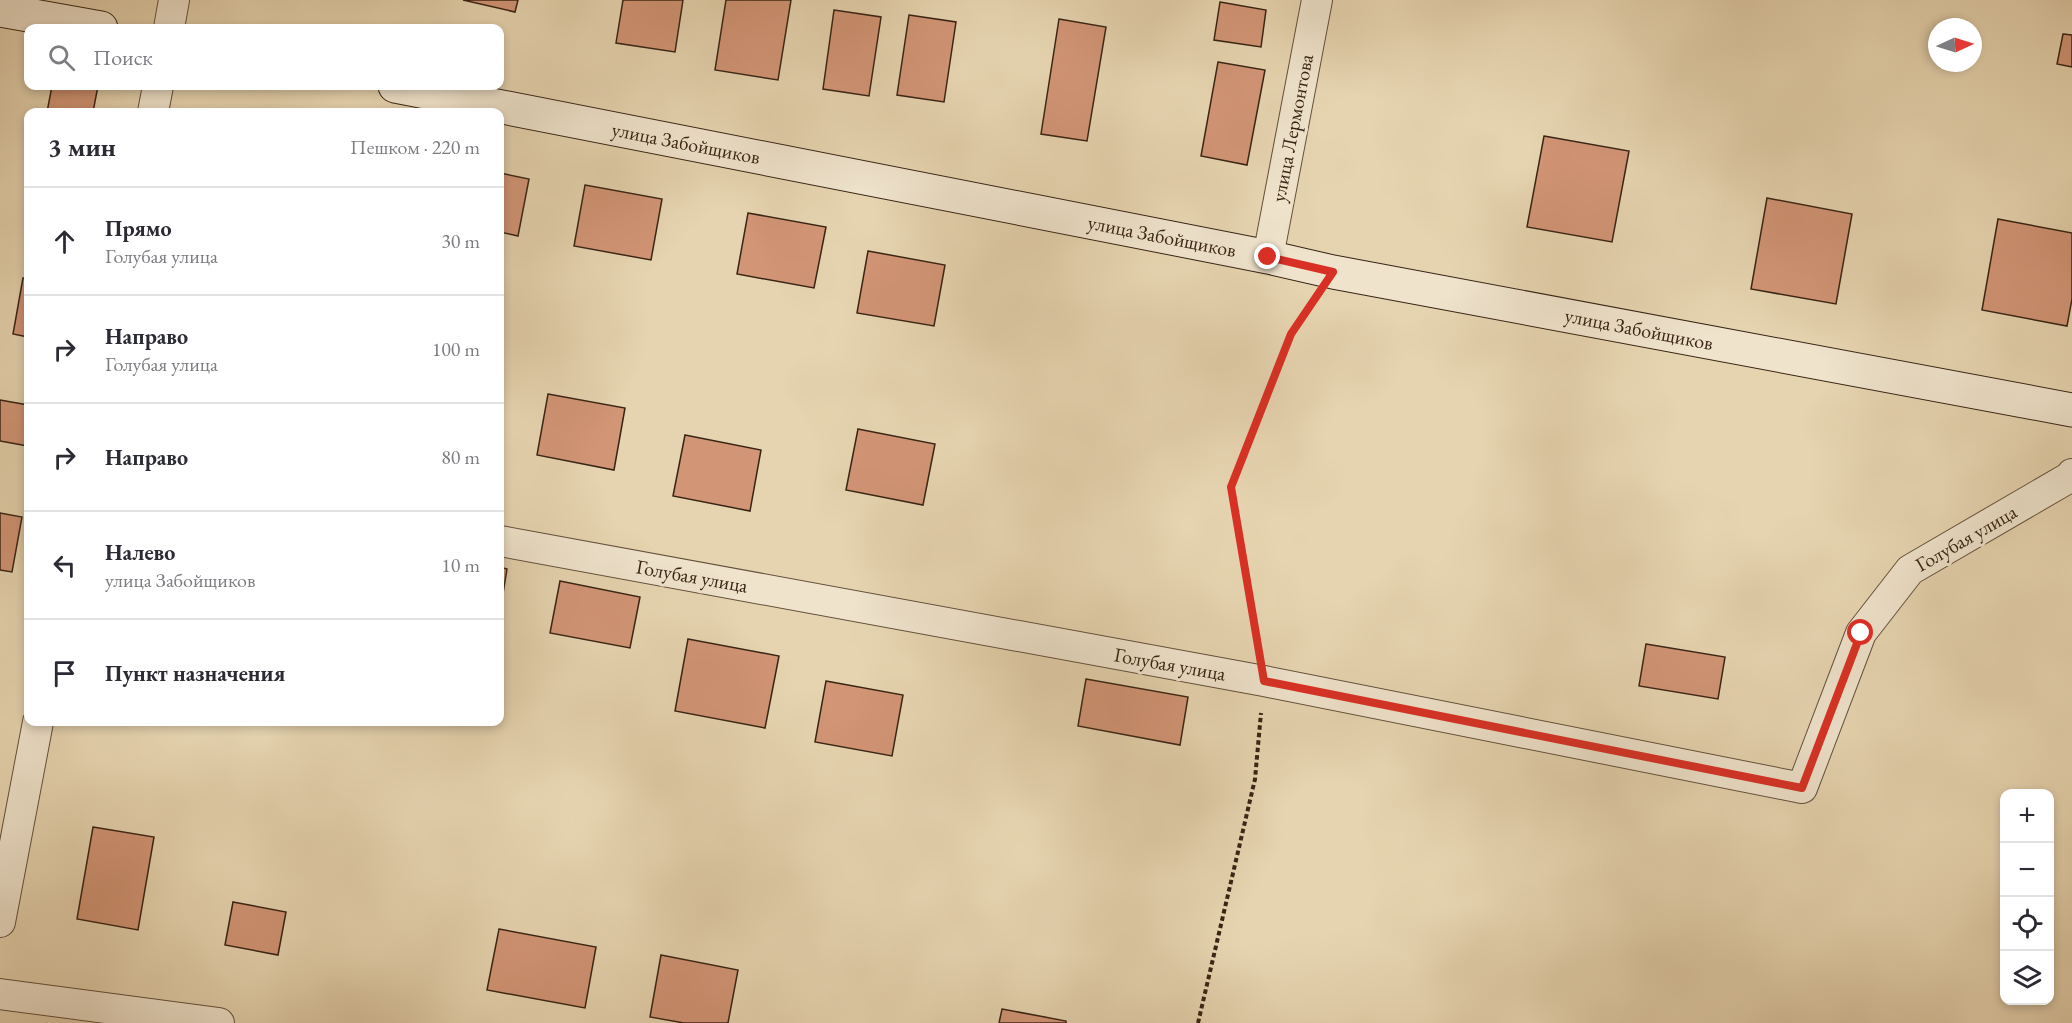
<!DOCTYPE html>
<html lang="ru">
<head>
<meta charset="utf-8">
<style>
  body { margin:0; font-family:"EB Garamond",serif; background:#f2f2f3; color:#2b2b33 }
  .controls { position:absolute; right:18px; bottom:18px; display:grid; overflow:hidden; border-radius:12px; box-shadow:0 3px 9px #0003 }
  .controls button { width:54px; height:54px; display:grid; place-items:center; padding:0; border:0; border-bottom:2px solid #e1e1e2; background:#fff; color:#2b2b33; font:30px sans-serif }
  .compass { position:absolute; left:1928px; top:18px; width:54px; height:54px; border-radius:50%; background:#fff; box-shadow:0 3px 9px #0003; rotate:86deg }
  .stop { position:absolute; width:18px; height:18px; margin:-14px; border:4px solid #d93025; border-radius:50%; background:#fff }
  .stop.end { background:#d93025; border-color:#fff; box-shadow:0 2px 6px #0008 }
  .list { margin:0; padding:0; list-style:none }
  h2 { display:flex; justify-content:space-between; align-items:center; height:78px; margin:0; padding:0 24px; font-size:26px }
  h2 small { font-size:20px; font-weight:400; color:#7c7c81 }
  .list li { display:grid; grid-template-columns:39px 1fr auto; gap:18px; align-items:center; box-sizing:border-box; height:108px; padding:0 24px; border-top:2px solid #e1e1e2 }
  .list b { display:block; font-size:22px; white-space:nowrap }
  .list p { margin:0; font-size:20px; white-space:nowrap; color:#7c7c81 }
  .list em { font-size:20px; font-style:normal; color:#7c7c81 }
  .icon { flex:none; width:33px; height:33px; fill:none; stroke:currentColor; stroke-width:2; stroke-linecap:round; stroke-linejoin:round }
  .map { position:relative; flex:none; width:2072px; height:1023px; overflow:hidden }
  .search { position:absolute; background:#fff; box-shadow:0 3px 9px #0003; left:24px; top:24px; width:480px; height:66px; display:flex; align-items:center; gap:15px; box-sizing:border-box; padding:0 21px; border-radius:12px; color:#7c7c81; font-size:22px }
  .panel { position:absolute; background:#fff; box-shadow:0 3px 9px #0003; left:24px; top:108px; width:480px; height:618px; border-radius:12px }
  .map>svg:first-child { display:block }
</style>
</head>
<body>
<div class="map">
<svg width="2072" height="1023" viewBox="0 0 2072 1023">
  <rect width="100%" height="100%" fill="#e6d4b0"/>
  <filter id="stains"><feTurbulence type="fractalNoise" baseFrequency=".00333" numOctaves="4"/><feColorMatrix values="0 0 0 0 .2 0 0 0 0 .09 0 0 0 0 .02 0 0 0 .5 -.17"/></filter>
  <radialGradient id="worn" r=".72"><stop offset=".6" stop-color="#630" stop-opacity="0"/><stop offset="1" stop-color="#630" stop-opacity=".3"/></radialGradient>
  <path fill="#d29576" stroke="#382414" stroke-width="1.5" d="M 463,0 L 518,0 L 515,12 Z
    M 623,0 L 683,0 L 675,52 L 616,43 Z
    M 726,0 L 791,0 L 778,80 L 715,70 Z
    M 1220,2 L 1266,10 L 1261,47 L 1214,40 Z
    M 834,10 L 881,17 L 869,96 L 823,89 Z
    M 909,15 L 956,22 L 944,102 L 897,95 Z
    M 1059,19 L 1106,27 L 1087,141 L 1041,134 Z
    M 2063,34 L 2072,35 L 2072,67 L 2057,64 Z
    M 1218,62 L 1265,70 L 1247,165 L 1201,156 Z
    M 52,86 L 98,86 L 93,112 L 47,112 Z
    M 1544,136 L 1629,151 L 1612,242 L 1527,227 Z
    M 500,173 L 529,179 L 518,236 L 500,232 Z
    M 585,185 L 662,199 L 651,260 L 574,246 Z
    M 1767,198 L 1852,214 L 1836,304 L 1751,289 Z
    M 748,213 L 826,227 L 814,288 L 737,274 Z
    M 1998,219 L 2072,233 L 2072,299 L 2067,326 L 1982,310 Z
    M 868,251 L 945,265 L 934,326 L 857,313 Z
    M 23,278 L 28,279 L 28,337 L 13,334 Z
    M 548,394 L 625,408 L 614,470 L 537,455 Z
    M 0,400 L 28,405 L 28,446 L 0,441 Z
    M 858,429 L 935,444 L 923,505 L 846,490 Z
    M 685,435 L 761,450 L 750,511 L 673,496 Z
    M 0,513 L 22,517 L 12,572 L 0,570 Z
    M 500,567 L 507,569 L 500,612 Z
    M 560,581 L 640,597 L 630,648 L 550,633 Z
    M 688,639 L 779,656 L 765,728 L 675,711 Z
    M 1646,644 L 1725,657 L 1718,699 L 1639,686 Z
    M 1086,679 L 1188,697 L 1180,745 L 1078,726 Z
    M 826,681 L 903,695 L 892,756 L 815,742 Z
    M 93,827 L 154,837 L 138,930 L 77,919 Z
    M 233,902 L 286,912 L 278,955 L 225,945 Z
    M 499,929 L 596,947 L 585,1008 L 487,990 Z
    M 661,955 L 738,970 L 728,1023 L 684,1023 L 650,1017 Z
    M 1002,1009 L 1066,1021 L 1066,1023 L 999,1023 Z"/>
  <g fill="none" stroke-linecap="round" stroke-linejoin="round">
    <defs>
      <path id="street" d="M 169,28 L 174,0
        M 153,112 L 158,86
        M 1268,257 L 1317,0
        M 500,541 L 1264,681 L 1802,788 L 1861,633 L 1910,570 L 2070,477 L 2072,474
        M 0,922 L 38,722
        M 0,994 L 219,1023"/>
      <path id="secondary" d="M 0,10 L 101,28
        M 395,86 L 1268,257 L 1333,272 L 2072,410"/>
    </defs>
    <use href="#street" stroke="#64503b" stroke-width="32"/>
    <use href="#secondary" stroke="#382414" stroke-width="35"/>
    <path stroke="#382414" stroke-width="4" stroke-dasharray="4.5 3" stroke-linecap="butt" d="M 1258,646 L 1231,487 L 1291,334 L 1313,302
      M 1198,1023 L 1255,779 L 1261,713"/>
    <use href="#street" stroke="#efe3cc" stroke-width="30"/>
    <use href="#secondary" stroke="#efe3cc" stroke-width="33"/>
  </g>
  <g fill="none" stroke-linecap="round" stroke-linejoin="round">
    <path stroke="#d93025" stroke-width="8" d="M 1268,257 L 1333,272 L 1291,334 L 1231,487 L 1264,681 L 1802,788 L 1861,633"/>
  </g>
  <g text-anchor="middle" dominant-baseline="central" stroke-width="6" stroke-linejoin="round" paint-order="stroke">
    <g font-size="20" fill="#382414" stroke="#efe3cc">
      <text transform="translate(1292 128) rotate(-79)">улица Лермонтова</text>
      <text transform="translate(686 143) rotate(11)">улица Забойщиков</text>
      <text transform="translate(1162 236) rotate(11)">улица Забойщиков</text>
      <text transform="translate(1639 329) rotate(11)">улица Забойщиков</text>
      <text transform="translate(1966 538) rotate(-30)">Голубая улица</text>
      <text transform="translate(692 576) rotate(10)">Голубая улица</text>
      <text transform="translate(1170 664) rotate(10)">Голубая улица</text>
    </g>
  </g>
  <rect width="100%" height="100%" filter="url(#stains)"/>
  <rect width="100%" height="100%" fill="url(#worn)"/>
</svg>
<div class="controls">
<button>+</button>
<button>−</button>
<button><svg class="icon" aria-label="locate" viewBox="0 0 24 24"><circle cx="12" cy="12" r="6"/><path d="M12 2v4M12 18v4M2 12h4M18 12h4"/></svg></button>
<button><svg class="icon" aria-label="layers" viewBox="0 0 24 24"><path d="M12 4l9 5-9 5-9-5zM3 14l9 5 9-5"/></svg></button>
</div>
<svg class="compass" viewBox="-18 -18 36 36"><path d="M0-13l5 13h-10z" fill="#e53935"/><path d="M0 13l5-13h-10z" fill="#7c7c81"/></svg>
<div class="stop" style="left:1861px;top:633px"></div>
<div class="stop end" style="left:1268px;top:257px"></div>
<div class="search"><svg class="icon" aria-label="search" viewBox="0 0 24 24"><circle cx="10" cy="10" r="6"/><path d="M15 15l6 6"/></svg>Поиск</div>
<section class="panel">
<h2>3 мин<small>Пешком · 220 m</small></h2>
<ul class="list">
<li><svg class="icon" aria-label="ahead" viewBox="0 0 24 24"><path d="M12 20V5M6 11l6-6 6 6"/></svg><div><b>Прямо</b><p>Голубая улица</p></div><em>30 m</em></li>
<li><svg class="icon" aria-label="right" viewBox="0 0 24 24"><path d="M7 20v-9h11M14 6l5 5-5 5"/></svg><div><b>Направо</b><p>Голубая улица</p></div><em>100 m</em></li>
<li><svg class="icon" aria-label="right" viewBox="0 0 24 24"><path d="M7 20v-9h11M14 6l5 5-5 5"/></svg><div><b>Направо</b></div><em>80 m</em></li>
<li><svg class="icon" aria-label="left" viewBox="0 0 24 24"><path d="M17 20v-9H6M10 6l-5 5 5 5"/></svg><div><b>Налево</b><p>улица Забойщиков</p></div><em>10 m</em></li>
<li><svg class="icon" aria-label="arrive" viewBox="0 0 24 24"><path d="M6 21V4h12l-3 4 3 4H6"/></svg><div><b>Пункт назначения</b></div></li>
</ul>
</section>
</div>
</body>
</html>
